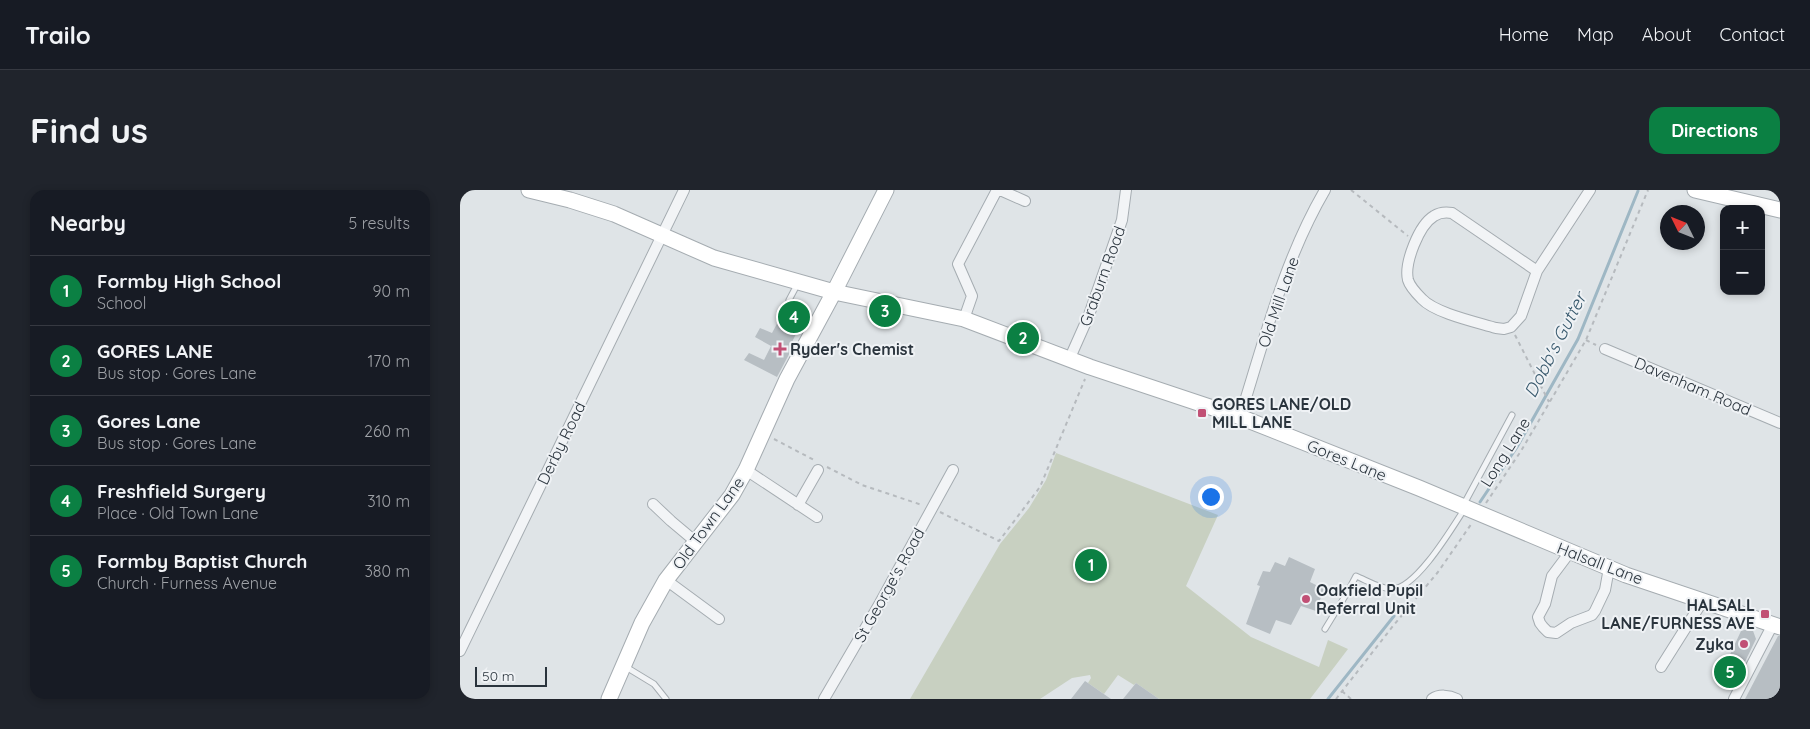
<!DOCTYPE html>
<html lang="en">
<head>
<meta charset="utf-8">
<style>
  body { margin:0; font-family:Quicksand,sans-serif; background:#20242c; color:#f1f3f6 }
  .controls { position:absolute; right:15px; top:15px; display:grid; overflow:hidden; border-radius:10px; box-shadow:0 2px 8px #0003 }
  .controls button { width:45px; height:45px; display:grid; place-items:center; padding:0; border:0; border-bottom:1px solid #363941; background:#171b24; color:#f1f3f6; font:25px sans-serif }
  .compass { position:absolute; left:1200px; top:15px; width:45px; height:45px; border-radius:50%; background:#171b24; box-shadow:0 2px 8px #0003; rotate:313deg }
  .scale { position:absolute; left:15px; bottom:12px; width:72px; box-sizing:border-box; padding-left:5px; border:2px solid #2a343d; border-top:0; font-size:14px; line-height:18px; white-space:nowrap; color:#2a343d; -webkit-text-stroke:4px #eff2f5; paint-order:stroke }
  .you { position:absolute; left:750px; top:306px; width:18px; height:18px; margin:-12px; border:4px solid #fff; border-radius:50%; background:#1a73e8; box-shadow:0 0 0 8px #1a73e833 }
  .badge { display:grid; place-items:center; width:32px; height:32px; border-radius:50%; background:#0b8043; color:#fff; font-size:16px; font-weight:700 }
  .pin { position:absolute; translate:-50% -50%; border:2px solid #fff; box-shadow:0 1px 5px #0006 }
  .list { margin:0; padding:0; list-style:none }
  h2 { display:flex; justify-content:space-between; align-items:center; height:65px; margin:0; padding:0 20px; font-size:21px }
  h2 small { font-size:16px; font-weight:400; color:#9ea1a6 }
  .list li { display:grid; grid-template-columns:32px 1fr auto; gap:15px; align-items:center; box-sizing:border-box; height:70px; padding:0 20px; border-top:1px solid #363941 }
  .list b { display:block; font-size:19px; white-space:nowrap }
  .list p { margin:0; font-size:16px; white-space:nowrap; color:#9ea1a6 }
  .list em { font-size:16px; font-style:normal; color:#9ea1a6 }
  .map { position:relative; flex:none; width:1320px; height:509px; overflow:hidden; border-radius:15px }
  header { display:flex; align-items:center; gap:30px; box-sizing:border-box; height:70px; padding:0 25px; background:#171b24; border-bottom:1px solid #363941 }
  header strong { font-size:24px }
  nav { display:flex; gap:28px; margin-inline-start:auto; font-size:18px }
  .intro { display:flex; align-items:center; justify-content:space-between; box-sizing:border-box; height:120px; padding:0 30px }
  h1 { margin:0; font-size:35px }
  .button { padding:12px 22px; border-radius:15px; background:#0b8043; color:#fff; font-size:18px; font-weight:700 }
  main { display:flex; gap:30px; padding:0 30px }
  aside { flex:1; background:#171b24; border-radius:15px; box-shadow:0 2px 8px #0003 }
  .map>svg:first-child { display:block }
</style>
</head>
<body>
<header>
<strong>Trailo</strong>
<nav><a>Home</a><a>Map</a><a>About</a><a>Contact</a></nav>
</header>
<div class="intro"><h1>Find us</h1><a class="button">Directions</a></div>
<main>
<aside>
<h2>Nearby<small>5 results</small></h2>
<ul class="list">
<li><span class="badge">1</span><div><b>Formby High School</b><p>School</p></div><em>90 m</em></li>
<li><span class="badge">2</span><div><b>GORES LANE</b><p>Bus stop · Gores Lane</p></div><em>170 m</em></li>
<li><span class="badge">3</span><div><b>Gores Lane</b><p>Bus stop · Gores Lane</p></div><em>260 m</em></li>
<li><span class="badge">4</span><div><b>Freshfield Surgery</b><p>Place · Old Town Lane</p></div><em>310 m</em></li>
<li><span class="badge">5</span><div><b>Formby Baptist Church</b><p>Church · Furness Avenue</p></div><em>380 m</em></li>
</ul>
</aside>
<div class="map">
<svg width="1320" height="509" viewBox="0 0 1320 509">
  <rect width="100%" height="100%" fill="#dfe4e7"/>
  <path fill="#c8d0c1" d="M 596,263 L 758,325 L 726,396 L 791,447 L 859,477 L 868,450 L 888,459 L 850,509 L 699,509 L 676,493 L 674,495 L 658,485 L 644,504 L 628,493 L 631,488 L 630,485 L 612,488 L 580,509 L 450,509 L 540,354 L 569,318 L 586,290 Z"/>
  <g fill="none" stroke-linecap="round" stroke-linejoin="round">
    <path stroke="#9eb7c4" stroke-width="3" d="M 1020,312 L 1057,257 L 1118,149 L 1178,1
      M 868,509 L 934,426"/>
  </g>
  <path fill="#b7bec3" d="M 327,115 L 338,118 L 340,116 L 350,121 L 345,133 L 342,132 L 332,152 L 335,153 L 317,187 L 284,170 L 289,163 L 304,170 L 311,156 L 295,147 L 300,138 L 312,143 Z
    M 829,367 L 855,379 L 850,392 L 864,399 L 856,421 L 841,416 L 831,435 L 816,430 L 810,444 L 786,434 L 800,396 L 797,395 L 803,381 L 810,382 L 815,372 L 825,376 Z
    M 1292,438 L 1296,449 L 1282,478 L 1267,471 L 1281,441 Z
    M 1318,446 L 1320,446 L 1320,509 L 1285,509 Z
    M 625,491 L 628,493 L 651,509 L 611,509 Z
    M 676,493 L 699,509 L 663,509 Z"/>
  <g fill="none" stroke-linecap="round" stroke-linejoin="round">
    <defs>
      <path id="lane" d="M 329,110 L 338,93
        M 1004,314 L 1052,225
        M 865,439 L 887,403 L 896,386 C 906,390 920,399 932,399 C 956,399 992,338 1005,318
        M 166,477 L 194,494 L 206,509"/>
      <path id="street" d="M 540,0 L 565,11
        M 1077,81 L 992,23 C 986,22 980,22 974,26 C 959,35 944,73 948,90 C 950,97 957,104 962,109 C 975,123 1016,132 1036,138 L 1044,139 L 1051,137 L 1061,126 L 1077,81 L 1130,0
        M 504,129 L 512,106 L 498,74 L 537,0
        M 1145,159 L 1320,233
        M 609,170 L 629,125 L 662,30 L 666,0
        M 780,227 C 804,151 824,70 865,0
        M 286,280 L 357,327
        M 193,314 L 211,331 L 236,352
        M 338,315 L 358,280
        M 1110,362 L 1092,386 L 1085,414 L 1078,427 L 1080,433 L 1083,437 L 1088,442 L 1096,443 L 1111,433 L 1132,425 L 1135,421 L 1145,400 L 1149,378
        M 206,390 L 259,429
        M 0,461 L 224,0
        M 1201,477 L 1242,412
        M 364,509 L 420,413 L 493,280
        M 972,509 C 979,504 989,505 997,509
        M 1274,509 L 1313,434"/>
      <path id="secondary" d="M 69,0 L 110,10 L 154,24 L 254,68 L 374,102 L 504,129 L 630,177 L 780,227 L 959,298 L 1166,385 L 1320,437
        M 1235,0 L 1320,20
        M 149,509 L 182,433 L 206,390 L 272,305 L 286,280 L 327,189 L 374,102 L 426,0"/>
    </defs>
    <use href="#lane" stroke="#a5acb1" stroke-width="7"/>
    <use href="#street" stroke="#a5acb1" stroke-width="12"/>
    <use href="#secondary" stroke="#a5acb1" stroke-width="17"/>
    <path stroke="#b6babe" stroke-width="2" stroke-dasharray="4 4" stroke-linecap="butt" d="M 891,0 L 948,46
      M 1055,145 L 1089,212
      M 1126,150 L 1136,155
      M 314,249 L 354,270
      M 367,277 L 402,295 L 462,315
      M 1026,313 L 1061,261 L 1126,150 L 1188,0
      M 480,322 L 539,351 L 580,297 L 625,189
      M 882,501 L 891,509
      M 876,509 L 933,436 L 978,382 L 1012,333"/>
    <use href="#lane" stroke="#f2f4f6" stroke-width="5"/>
    <use href="#street" stroke="#f2f4f6" stroke-width="10"/>
    <use href="#secondary" stroke="#fff" stroke-width="15"/>
  </g>
  <g fill="#c15075" stroke="#eff2f5" stroke-width="2">
    <path d="M317.5 151.5h5v5h5v5h-5v5h-5v-5h-5v-5h5z"/>
    <rect x="737" y="218" width="10" height="10" rx="2.5"/>
    <circle cx="846" cy="409" r="5"/>
    <rect x="1300" y="419" width="10" height="10" rx="2.5"/>
    <circle cx="1284" cy="454" r="5"/>
  </g>
  <g text-anchor="middle" dominant-baseline="central" stroke-width="4" stroke-linejoin="round" paint-order="stroke">
    <g font-size="16" fill="#2a343d" stroke="#eff2f5">
      <text transform="translate(642 86) rotate(-70)">Graburn Road</text>
      <text transform="translate(818 112) rotate(-71)">Old Mill Lane</text>
      <text transform="translate(1233 196) rotate(23)">Davenham Road</text>
      <text transform="translate(101 253) rotate(-64)">Derby Road</text>
      <text transform="translate(1045 262) rotate(-58)">Long Lane</text>
      <text transform="translate(887 270) rotate(22)">Gores Lane</text>
      <text transform="translate(248 333) rotate(-54)">Old Town Lane</text>
      <text transform="translate(1140 373) rotate(21)">Halsall Lane</text>
      <text transform="translate(429 395) rotate(-61)">St George's Road</text>
    </g>
    <g font-size="16" font-weight="bold" fill="#2a343d" stroke="#eff2f5" text-anchor="start">
      <text x="330" y="159">Ryder's Chemist</text>
      <text x="752" y="214">GORES LANE/OLD<tspan x="752" dy="18">MILL LANE</tspan></text>
      <text x="856" y="400">Oakfield Pupil<tspan x="856" dy="18">Referral Unit</tspan></text>
      <text x="1295" y="415" text-anchor="end">HALSALL<tspan x="1295" dy="18">LANE/FURNESS AVE</tspan></text>
      <text x="1274" y="454" text-anchor="end">Zyka</text>
    </g>
    <g font-size="18" font-style="italic" fill="#38596d" stroke="#eff2f5">
      <text transform="translate(1095 155) rotate(-63)">Dobb's Gutter</text>
    </g>
  </g>
</svg>
<div class="controls">
<button>+</button>
<button>−</button>
</div>
<svg class="compass" viewBox="-18 -18 36 36"><path d="M0-13l5 13h-10z" fill="#e53935"/><path d="M0 13l5-13h-10z" fill="#9ea1a6"/></svg>
<div class="scale">50 m</div>
<div class="you"></div>
<div class="pin badge" style="left:631px;top:375px">1</div>
<div class="pin badge" style="left:563px;top:148px">2</div>
<div class="pin badge" style="left:425px;top:121px">3</div>
<div class="pin badge" style="left:334px;top:127px">4</div>
<div class="pin badge" style="left:1270px;top:482px">5</div>
</div>
</main>
</body>
</html>
